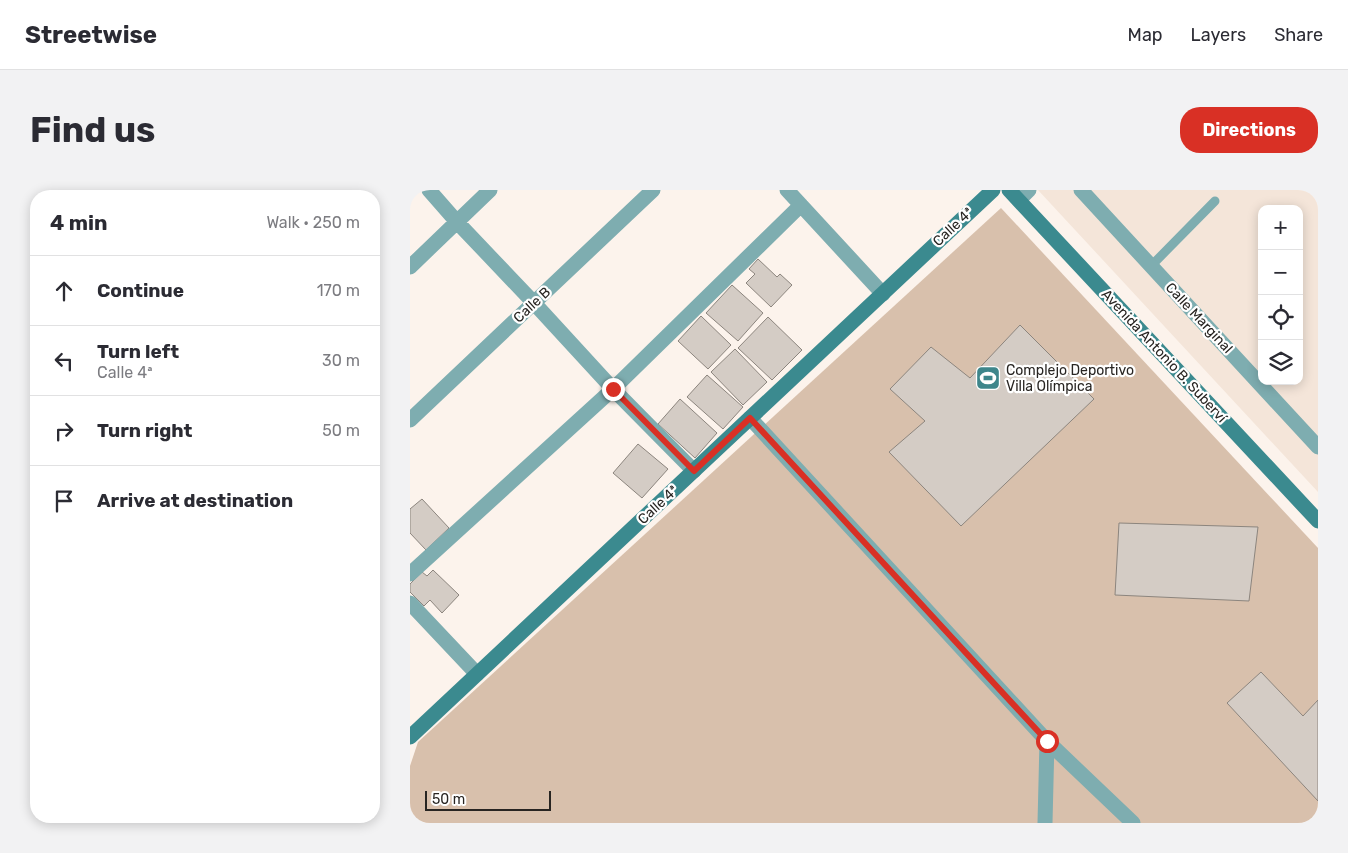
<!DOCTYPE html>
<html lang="en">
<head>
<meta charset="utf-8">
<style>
  body { margin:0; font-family:Rubik,sans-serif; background:#f2f2f3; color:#2b2b33 }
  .controls { position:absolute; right:15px; top:15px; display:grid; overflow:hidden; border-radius:10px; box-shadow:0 2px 12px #0003 }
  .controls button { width:45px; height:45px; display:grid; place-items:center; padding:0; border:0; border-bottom:1px solid #e1e1e2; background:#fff; color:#2b2b33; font:25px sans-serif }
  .scale { position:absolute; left:15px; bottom:12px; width:126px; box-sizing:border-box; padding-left:5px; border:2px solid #282522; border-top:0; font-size:14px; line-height:18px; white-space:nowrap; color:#282522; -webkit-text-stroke:4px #fff; paint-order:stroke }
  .stop { position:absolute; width:15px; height:15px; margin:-11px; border:4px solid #d93025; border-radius:50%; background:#fff }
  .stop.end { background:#d93025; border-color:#fff; box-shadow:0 1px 5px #0008 }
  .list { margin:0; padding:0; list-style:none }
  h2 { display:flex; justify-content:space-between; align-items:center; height:65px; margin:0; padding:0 20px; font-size:21px }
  h2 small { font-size:16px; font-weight:400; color:#7c7c81 }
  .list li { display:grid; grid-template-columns:32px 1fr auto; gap:15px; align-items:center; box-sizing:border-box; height:70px; padding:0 20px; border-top:1px solid #e1e1e2 }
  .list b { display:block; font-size:19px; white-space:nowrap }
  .list p { margin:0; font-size:16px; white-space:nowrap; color:#7c7c81 }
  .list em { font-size:16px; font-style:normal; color:#7c7c81 }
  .icon { flex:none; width:28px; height:28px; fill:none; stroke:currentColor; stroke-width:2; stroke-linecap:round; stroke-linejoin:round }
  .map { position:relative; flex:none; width:908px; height:633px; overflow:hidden; border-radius:20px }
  header { display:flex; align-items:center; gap:30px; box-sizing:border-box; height:70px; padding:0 25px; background:#fff; border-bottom:1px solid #e1e1e2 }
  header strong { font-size:24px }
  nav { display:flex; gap:28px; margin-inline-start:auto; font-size:18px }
  .intro { display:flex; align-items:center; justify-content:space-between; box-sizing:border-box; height:120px; padding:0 30px }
  h1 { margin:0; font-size:35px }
  .button { padding:12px 22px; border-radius:20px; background:#d93025; color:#fff; font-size:18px; font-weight:700 }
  main { display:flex; gap:30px; padding:0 30px }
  aside { flex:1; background:#fff; border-radius:20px; box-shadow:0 2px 12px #0003 }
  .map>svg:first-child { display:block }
</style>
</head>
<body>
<header>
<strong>Streetwise</strong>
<nav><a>Map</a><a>Layers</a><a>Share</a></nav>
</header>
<div class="intro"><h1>Find us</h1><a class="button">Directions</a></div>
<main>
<aside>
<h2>4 min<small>Walk · 250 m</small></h2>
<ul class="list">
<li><svg class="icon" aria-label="ahead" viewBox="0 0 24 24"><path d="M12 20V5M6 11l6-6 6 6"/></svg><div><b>Continue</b></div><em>170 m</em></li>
<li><svg class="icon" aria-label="left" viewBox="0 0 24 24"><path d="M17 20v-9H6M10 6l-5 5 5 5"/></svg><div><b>Turn left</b><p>Calle 4ª</p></div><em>30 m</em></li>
<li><svg class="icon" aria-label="right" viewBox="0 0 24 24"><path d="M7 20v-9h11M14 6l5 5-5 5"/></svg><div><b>Turn right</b></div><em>50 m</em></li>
<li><svg class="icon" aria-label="arrive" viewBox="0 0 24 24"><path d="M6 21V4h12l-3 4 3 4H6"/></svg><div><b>Arrive at destination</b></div></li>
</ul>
</aside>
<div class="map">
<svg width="908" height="633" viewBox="0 0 908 633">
  <rect width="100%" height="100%" fill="#fcf3ec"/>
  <path fill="#f4e5d9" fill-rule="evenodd" d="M 628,0 L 908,0 L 908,302 ZM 852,19 L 889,19 L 889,191 L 852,191 Z"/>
  <path fill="#d8c0ac" d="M 591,18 L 908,358 L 908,633 L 0,633 L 0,576 L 8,552 Z"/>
  <path fill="#d4ccc5" stroke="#8c857e" d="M 348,69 L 367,87 L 370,84 L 382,95 L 361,117 L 336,93 L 345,84 L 339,79 Z
    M 322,95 L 353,123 L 328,151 L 296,123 Z
    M 291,126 L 321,155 L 298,179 L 268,151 Z
    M 358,127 L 392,160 L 362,190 L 328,158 Z
    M 610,135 L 684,209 L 551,336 L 479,262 L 515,231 L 480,199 L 521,157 L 560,188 Z
    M 325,159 L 357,192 L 333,215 L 301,182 Z
    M 297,185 L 333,217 L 313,239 L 277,207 Z
    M 270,209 L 307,243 L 285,268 L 248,234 Z
    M 228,254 L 258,279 L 232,308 L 203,283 Z
    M 12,309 L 39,338 L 16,360 L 0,343 L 0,319 Z
    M 709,333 L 848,337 L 839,411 L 705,405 Z
    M 23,380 L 49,405 L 32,423 L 20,410 L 14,416 L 0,402 L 0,394 L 12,382 L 17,386 Z
    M 851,482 L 893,526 L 908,510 L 908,611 L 817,513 Z"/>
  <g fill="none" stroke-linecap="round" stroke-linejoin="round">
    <path stroke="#7eadb0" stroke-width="9" d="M 741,76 L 805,11"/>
    <path stroke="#7eadb0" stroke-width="15" d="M 19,0 L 47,32 L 124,113 L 203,199 L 284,281
      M 377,0 L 473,104
      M 671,0 L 908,257
      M 609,10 L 619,0
      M 0,77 L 80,0
      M 340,228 L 637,551 L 635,633
      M 0,230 L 243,0
      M 0,384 L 203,199 L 391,15
      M 0,413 L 67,484
      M 637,551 L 723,633"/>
    <path stroke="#3b8a8f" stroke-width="15" d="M 599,0 L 908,331
      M 0,547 L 583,0"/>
  </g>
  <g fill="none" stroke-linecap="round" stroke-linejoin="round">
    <path stroke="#d93025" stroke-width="6" d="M 203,199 L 284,281 L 340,228 L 637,551"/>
  </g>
  <defs>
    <symbol id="stadium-square" viewBox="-11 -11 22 22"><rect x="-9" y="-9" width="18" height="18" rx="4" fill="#3e868b" stroke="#fff"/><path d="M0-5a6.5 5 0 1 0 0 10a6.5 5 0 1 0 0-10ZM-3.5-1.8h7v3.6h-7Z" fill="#fff"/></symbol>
  </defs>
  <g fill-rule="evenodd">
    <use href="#stadium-square" x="564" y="174" width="28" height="28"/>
  </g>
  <g text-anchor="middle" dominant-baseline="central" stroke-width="4.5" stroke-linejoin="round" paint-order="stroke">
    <g font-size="14" fill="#282522" stroke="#fff">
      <text transform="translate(543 37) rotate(-43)">Calle 4ª</text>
      <text transform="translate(122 115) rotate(-43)">Calle B</text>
      <text transform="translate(789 128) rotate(47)">Calle Marginal</text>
      <text transform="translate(754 166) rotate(47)">Avenida Antonio B. Suberví</text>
      <text transform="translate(248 315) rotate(-43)">Calle 4ª</text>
    </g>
    <g font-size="14" fill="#282522" stroke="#fff" text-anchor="start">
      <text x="596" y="180">Complejo Deportivo<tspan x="596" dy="16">Villa Olímpica</tspan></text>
    </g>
  </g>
</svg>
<div class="controls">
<button>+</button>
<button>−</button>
<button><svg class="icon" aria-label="locate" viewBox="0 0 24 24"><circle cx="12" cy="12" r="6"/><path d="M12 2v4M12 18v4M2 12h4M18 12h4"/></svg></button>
<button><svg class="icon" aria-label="layers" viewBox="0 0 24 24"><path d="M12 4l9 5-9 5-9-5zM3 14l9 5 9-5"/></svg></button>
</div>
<div class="scale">50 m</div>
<div class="stop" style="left:637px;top:551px"></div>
<div class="stop end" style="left:203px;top:199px"></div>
</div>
</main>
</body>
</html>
